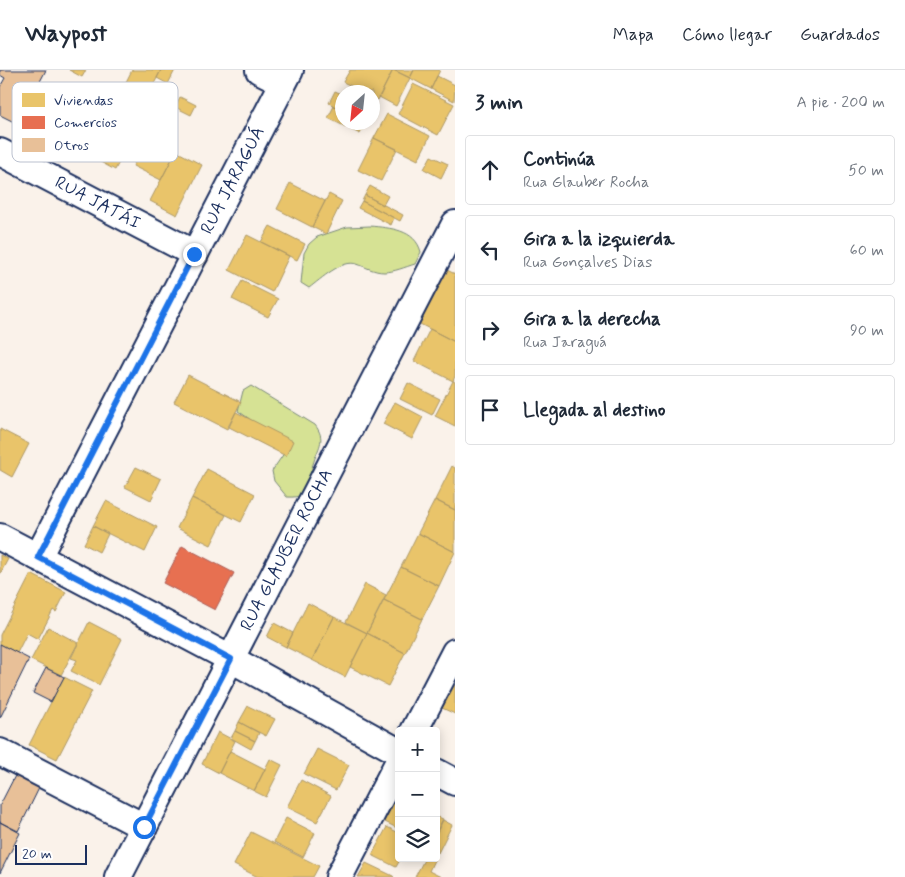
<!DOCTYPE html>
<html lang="es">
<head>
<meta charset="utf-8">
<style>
  body { margin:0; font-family:Mynerve,sans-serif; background:#f2f2f3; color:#1f2937 }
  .controls { position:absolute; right:15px; bottom:15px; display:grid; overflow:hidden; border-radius:5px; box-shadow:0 2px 12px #0003 }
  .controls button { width:45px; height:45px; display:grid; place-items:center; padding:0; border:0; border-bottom:1px solid #e0e1e3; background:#fff; color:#1f2937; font:25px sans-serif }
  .compass { position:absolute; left:335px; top:15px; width:45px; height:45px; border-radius:50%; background:#fff; box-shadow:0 2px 12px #0003; rotate:207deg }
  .scale { position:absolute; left:15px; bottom:12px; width:72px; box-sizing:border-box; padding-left:5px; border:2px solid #1b2f5e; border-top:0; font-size:14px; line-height:18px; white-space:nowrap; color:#1b2f5e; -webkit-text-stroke:4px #fff; paint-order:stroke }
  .stop { position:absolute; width:15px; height:15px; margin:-11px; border:4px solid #1a73e8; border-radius:50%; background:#fff }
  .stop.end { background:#1a73e8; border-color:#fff; box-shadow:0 1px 5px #0008 }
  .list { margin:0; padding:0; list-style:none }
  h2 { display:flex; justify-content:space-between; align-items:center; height:65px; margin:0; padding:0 20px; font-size:21px }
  h2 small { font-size:16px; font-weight:400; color:#747a83 }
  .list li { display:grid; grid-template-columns:32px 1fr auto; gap:15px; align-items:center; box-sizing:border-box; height:70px; margin:0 10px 10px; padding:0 10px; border:1px solid #e0e1e3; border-radius:5px }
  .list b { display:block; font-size:19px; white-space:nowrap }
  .list p { margin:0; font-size:16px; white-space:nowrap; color:#747a83 }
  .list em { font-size:16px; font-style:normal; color:#747a83 }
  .icon { flex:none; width:28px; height:28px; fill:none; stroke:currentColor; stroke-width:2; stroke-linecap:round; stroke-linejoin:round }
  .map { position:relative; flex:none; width:455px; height:807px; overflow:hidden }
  header { display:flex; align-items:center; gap:30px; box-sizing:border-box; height:70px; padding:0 25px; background:#fff; border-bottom:1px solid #e0e1e3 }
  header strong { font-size:24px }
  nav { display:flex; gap:28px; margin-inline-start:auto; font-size:18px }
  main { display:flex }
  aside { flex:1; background:#fff }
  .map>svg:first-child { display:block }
</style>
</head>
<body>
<header>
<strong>Waypost</strong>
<nav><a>Mapa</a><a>Cómo llegar</a><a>Guardados</a></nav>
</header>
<main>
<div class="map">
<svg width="455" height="807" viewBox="0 0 455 807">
  <rect width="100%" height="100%" fill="#faf2ea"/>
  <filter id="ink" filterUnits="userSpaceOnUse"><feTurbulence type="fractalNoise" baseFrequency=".02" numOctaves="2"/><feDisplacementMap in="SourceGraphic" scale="10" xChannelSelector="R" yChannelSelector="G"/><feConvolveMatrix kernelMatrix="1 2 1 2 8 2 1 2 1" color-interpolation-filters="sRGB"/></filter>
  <g filter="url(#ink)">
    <path fill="#d6e294" stroke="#788879" d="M 370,156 C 390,158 415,159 421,182 L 415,194 C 405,197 394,202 384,202 C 374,202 366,197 357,194 C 342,189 321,209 309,218 L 301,213 L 304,183 L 309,174 L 317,167 L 347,157 Z
      M 251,316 L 315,355 C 326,369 319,376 314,391 C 307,409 315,429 287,427 L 274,411 L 272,401 L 289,376 L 238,341 L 243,321 Z"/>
    <path fill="#e9c46a" stroke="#ab9766" d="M 69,0 L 86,0 L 82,7 Z
      M 132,0 L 161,0 L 148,26 L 125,14 Z
      M 161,0 L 175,0 L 168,14 L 157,8 Z
      M 350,0 L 393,0 L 378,30 L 372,27 L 372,22 L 364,22 L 343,12 Z
      M 393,0 L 410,8 L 396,36 L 379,27 Z
      M 394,0 L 414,0 L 410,8 Z
      M 414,0 L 440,0 L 431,19 L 410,8 Z
      M 437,6 L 455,15 L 454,31 L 431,19 Z
      M 413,14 L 454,34 L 438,65 L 398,44 Z
      M 335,21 L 342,24 L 342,40 L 329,33 Z
      M 180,27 L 196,35 L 191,45 L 175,37 Z
      M 334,36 L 342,40 L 342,52 L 366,52 L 360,64 L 328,48 Z
      M 387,44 L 430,66 L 418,90 L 374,68 Z
      M 111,61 L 130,71 L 115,100 L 97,90 Z
      M 148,67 L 176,81 L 161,110 L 133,96 Z
      M 374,68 L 397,79 L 381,111 L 358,100 Z
      M 176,81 L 202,95 L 177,145 L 150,131 Z
      M 431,86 L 448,94 L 441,108 L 424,99 Z
      M 290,113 L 325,131 L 312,157 L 277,139 Z
      M 370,116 L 388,126 L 383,135 L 365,125 Z
      M 329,124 L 342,131 L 326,164 L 312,157 Z
      M 365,125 L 403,145 L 400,151 L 362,131 Z
      M 362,131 L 394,148 L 391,155 L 358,138 Z
      M 270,156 L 305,174 L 297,190 L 261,172 Z
      M 247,165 L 289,186 L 272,222 L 229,200 Z
      M 445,199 L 455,204 L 455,272 L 418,253 Z
      M 242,211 L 278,229 L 268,247 L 232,229 Z
      M 430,259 L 455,272 L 455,306 L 453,311 L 414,291 Z
      M 188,305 L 241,332 L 227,359 L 174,332 Z
      M 453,311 L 455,312 L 455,356 L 435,346 Z
      M 408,313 L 440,329 L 432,345 L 400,329 Z
      M 395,332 L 423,347 L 412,369 L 383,354 Z
      M 236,342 L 293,371 L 286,386 L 229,357 Z
      M 0,359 L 29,374 L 12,407 L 0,400 Z
      M 452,396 L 455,398 L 455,440 L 435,430 Z
      M 136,397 L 161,409 L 151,430 L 125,417 Z
      M 207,399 L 255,424 L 241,452 L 192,428 Z
      M 192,428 L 226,445 L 211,475 L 177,458 Z
      M 435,430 L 455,440 L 455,482 L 418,463 Z
      M 106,431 L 157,457 L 145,482 L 93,456 Z
      M 93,456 L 108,464 L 99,482 L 84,474 Z
      M 418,463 L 455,482 L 439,516 L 401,497 Z
      M 0,485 L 8,489 L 0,504 Z
      M 401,497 L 439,516 L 422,549 L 384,530 Z
      M 31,504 L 66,522 L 56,542 L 53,540 L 38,569 L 27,563 L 17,583 L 0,574 L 0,565 Z
      M 365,514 L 386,525 L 367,563 L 346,552 Z
      M 384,530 L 422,549 L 405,583 L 367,563 Z
      M 308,533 L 334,547 L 312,590 L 286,577 Z
      M 334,547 L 367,563 L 345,607 L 312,590 Z
      M 89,552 L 122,569 L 99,615 L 71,601 L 77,590 L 71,588 Z
      M 274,553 L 293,563 L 286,577 L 267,567 Z
      M 48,557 L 78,573 L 61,605 L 31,590 Z
      M 367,563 L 405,583 L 388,616 L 350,597 Z
      M 64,607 L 92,621 L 57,689 L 29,675 Z
      M 455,613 L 455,644 L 442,638 Z
      M 248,636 L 275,649 L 266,666 L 239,652 Z
      M 239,652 L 259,663 L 255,671 L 235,661 Z
      M 235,661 L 255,671 L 251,679 L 231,668 Z
      M 218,662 L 235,671 L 219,703 L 202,694 Z
      M 317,679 L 349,695 L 336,720 L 304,704 Z
      M 230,681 L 265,699 L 254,721 L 219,703 Z
      M 270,689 L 282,695 L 266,727 L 254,721 Z
      M 399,709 L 399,759 L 377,748 Z
      M 301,710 L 331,726 L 317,752 L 287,737 Z
      M 436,746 L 443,749 L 436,763 Z
      M 286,748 L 315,763 L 303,787 L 274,772 Z
      M 443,750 L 452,755 L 438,783 L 436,764 Z
      M 387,757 L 399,763 L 399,788 L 401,788 L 396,797 L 372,785 Z
      M 251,762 L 319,796 L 313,807 L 258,807 L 234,795 Z
      M 425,788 L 435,788 L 429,801 L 441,807 L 415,807 Z
      M 366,793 L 393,806 L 394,807 L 358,807 Z"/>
    <path fill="#e76f51" stroke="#aa5c55" d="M 182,476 L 234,503 L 215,540 L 163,513 Z"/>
    <path fill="#e8c098" stroke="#1b2f5e" d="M 0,0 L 46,0 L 18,54 L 0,45 L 0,17 L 5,8 L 0,5 Z
      M 0,574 L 29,589 L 0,648 Z
      M 46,598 L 64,607 L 51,632 L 33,623 Z
      M 19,698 L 43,710 L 18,761 L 0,752 L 0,735 Z
      M 0,752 L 20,763 L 0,803 Z"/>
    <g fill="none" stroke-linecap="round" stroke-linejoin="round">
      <defs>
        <g id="minor">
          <path d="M 259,0 L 283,12"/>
          <path id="s1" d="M 0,82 L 195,184"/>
          <path d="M 0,467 L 231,589 L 399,682"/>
          <path id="s2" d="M 38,487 L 290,0"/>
          <path d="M 414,661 L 455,582"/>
          <path d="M 0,682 L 144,757"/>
          <path d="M 436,702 L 455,712"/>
          <path id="s3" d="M 118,807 L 455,154"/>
          <path d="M 339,807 L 399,691"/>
        </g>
      </defs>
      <use href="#minor" stroke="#1b2f5e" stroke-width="30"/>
      <use href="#minor" stroke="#fff" stroke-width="26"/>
    </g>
  </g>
  <g fill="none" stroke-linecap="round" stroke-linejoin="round" filter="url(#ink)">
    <path stroke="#1a73e8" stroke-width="6" d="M 144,757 L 231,589 L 38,487 L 194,184"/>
  </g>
  <g text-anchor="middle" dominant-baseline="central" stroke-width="5" stroke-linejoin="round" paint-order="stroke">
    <g font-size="18" fill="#1b2f5e" stroke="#fff">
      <text stroke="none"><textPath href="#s2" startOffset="424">RUA JARAGUÁ</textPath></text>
      <text stroke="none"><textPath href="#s1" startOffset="110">RUA JATÁI</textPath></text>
      <text stroke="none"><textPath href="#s3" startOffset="368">RUA GLAUBER ROCHA</textPath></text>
    </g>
  </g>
  <rect x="12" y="12" width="166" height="80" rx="8" fill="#fff" stroke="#bbc1cf" stroke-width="1"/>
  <rect x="22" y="23" width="23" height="14" fill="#e9c46a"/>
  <rect x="22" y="46" width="23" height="13" fill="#e76f51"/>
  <rect x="22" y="68" width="23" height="14" fill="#e8c098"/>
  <g font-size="14" fill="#1b2f5e">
    <text x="54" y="35">Viviendas</text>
    <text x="54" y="57">Comercios</text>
    <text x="54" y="80">Otros</text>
  </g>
</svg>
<div class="controls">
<button>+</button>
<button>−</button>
<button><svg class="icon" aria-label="layers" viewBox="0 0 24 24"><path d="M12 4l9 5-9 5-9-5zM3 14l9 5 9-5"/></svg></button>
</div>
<svg class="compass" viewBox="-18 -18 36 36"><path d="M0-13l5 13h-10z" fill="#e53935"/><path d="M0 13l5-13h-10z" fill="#747a83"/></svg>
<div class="scale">20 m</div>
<div class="stop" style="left:144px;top:757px"></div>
<div class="stop end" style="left:194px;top:184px"></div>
</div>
<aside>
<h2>3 min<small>A pie · 200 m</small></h2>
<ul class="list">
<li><svg class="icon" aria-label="ahead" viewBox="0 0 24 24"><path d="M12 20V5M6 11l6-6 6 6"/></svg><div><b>Continúa</b><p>Rua Glauber Rocha</p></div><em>50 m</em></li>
<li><svg class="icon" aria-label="left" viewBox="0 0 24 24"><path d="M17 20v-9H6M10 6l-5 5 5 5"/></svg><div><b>Gira a la izquierda</b><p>Rua Gonçalves Dias</p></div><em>60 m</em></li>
<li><svg class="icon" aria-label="right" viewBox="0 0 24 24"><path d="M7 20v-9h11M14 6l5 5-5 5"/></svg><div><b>Gira a la derecha</b><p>Rua Jaraguá</p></div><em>90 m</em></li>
<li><svg class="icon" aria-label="arrive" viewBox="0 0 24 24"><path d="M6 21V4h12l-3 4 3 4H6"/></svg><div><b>Llegada al destino</b></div></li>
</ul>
</aside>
</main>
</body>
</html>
